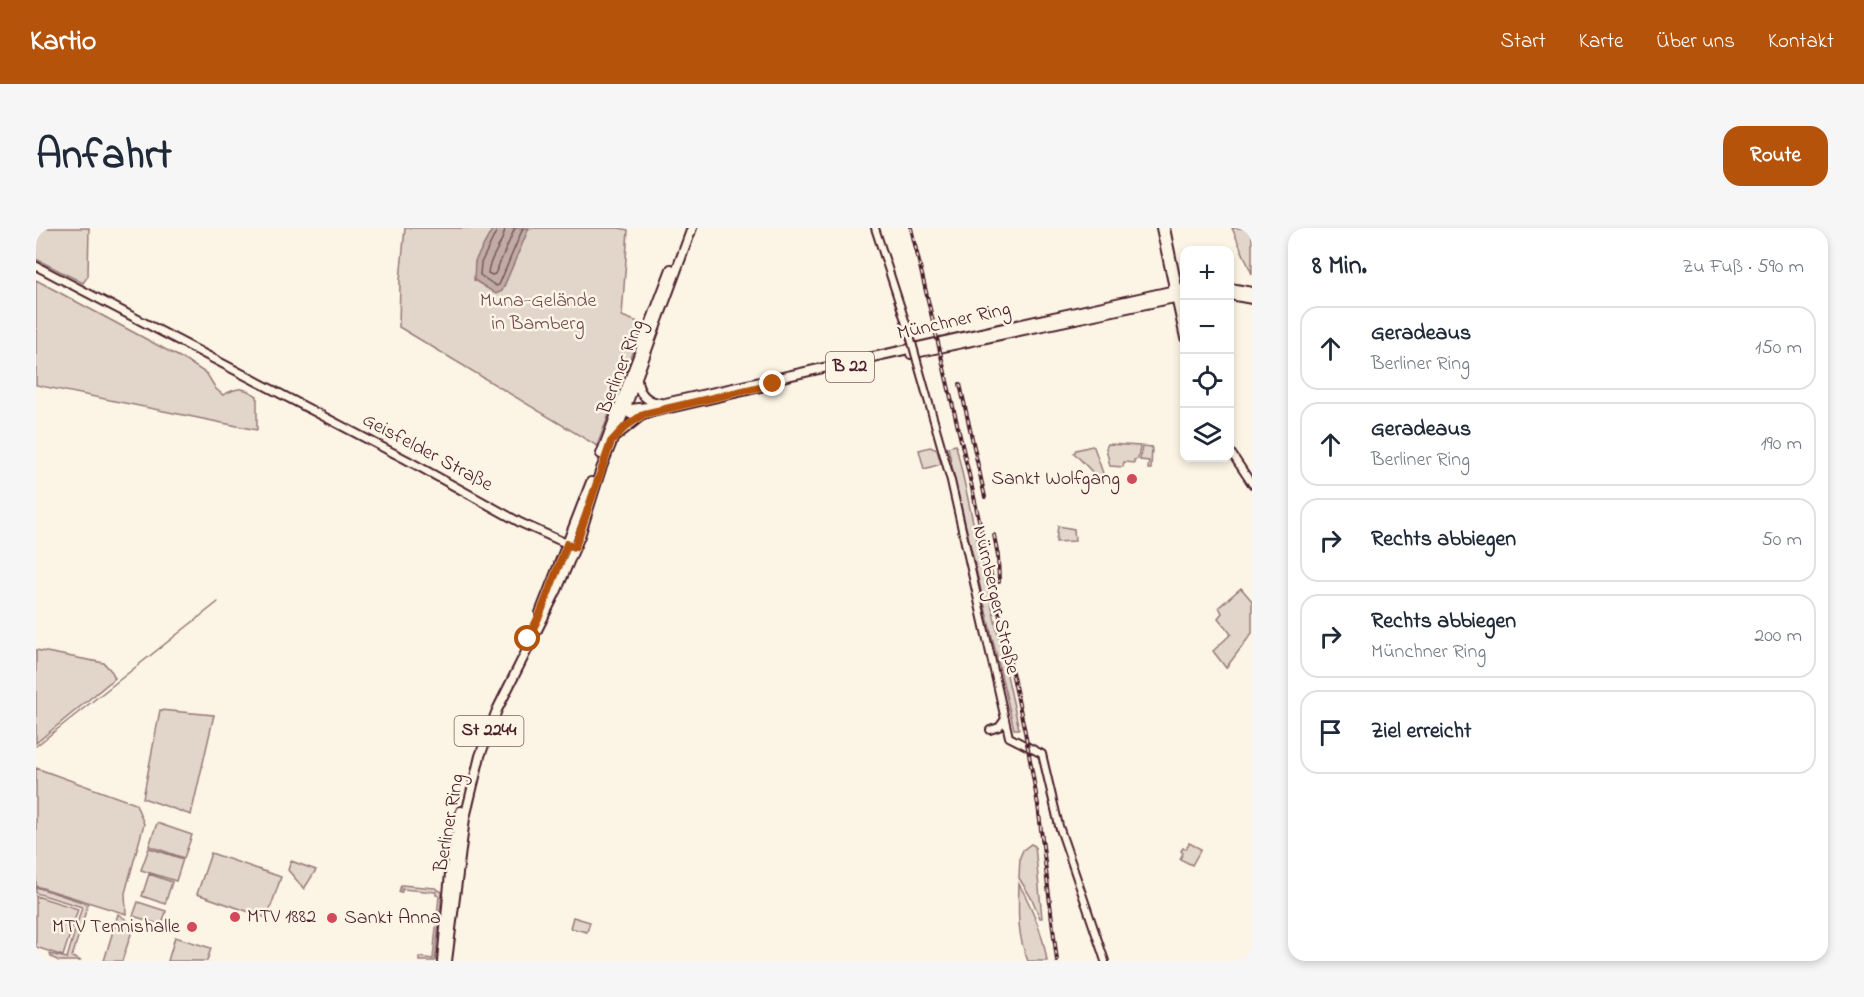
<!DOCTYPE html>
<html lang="de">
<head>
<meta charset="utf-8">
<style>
  body { margin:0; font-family:"Indie Flower",sans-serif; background:#f6f6f7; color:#1f2937 }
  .controls { position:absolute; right:18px; top:18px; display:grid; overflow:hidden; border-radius:12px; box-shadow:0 3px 9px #0003 }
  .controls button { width:54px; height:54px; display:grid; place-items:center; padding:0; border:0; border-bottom:2px solid #e0e1e3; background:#fff; color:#1f2937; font:30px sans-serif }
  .stop { position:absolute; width:18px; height:18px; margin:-14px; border:4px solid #b45309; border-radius:50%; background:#fff }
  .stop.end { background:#b45309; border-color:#fff; box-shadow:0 2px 6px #0008 }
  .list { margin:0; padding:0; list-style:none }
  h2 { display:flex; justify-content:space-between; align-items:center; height:78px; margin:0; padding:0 24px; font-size:26px }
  h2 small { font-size:20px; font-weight:400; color:#747a83 }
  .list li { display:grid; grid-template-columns:39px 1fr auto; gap:18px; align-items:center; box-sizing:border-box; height:84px; margin:0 12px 12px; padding:0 12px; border:2px solid #e0e1e3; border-radius:18px }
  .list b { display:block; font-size:22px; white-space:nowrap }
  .list p { margin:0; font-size:20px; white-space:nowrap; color:#747a83 }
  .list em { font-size:20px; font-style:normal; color:#747a83 }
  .icon { flex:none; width:33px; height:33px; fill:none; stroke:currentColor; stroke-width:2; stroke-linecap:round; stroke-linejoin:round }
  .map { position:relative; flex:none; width:1216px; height:733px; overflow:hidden; border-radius:18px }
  header { display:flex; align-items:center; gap:36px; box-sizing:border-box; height:84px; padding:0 30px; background:#b45309; color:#fff }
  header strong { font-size:28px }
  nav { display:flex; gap:33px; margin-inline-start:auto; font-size:21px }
  .intro { display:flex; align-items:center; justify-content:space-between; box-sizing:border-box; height:144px; padding:0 36px }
  h1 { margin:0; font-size:42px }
  .button { padding:15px 27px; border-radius:18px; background:#b45309; color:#fff; font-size:21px; font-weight:700 }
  main { display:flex; gap:36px; padding:0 36px }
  aside { flex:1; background:#fff; border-radius:18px; box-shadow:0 3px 9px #0003 }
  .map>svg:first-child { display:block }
</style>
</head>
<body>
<header>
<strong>Kartio</strong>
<nav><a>Start</a><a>Karte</a><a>Über uns</a><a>Kontakt</a></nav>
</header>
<div class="intro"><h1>Anfahrt</h1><a class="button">Route</a></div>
<main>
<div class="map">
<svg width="1216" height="733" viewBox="0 0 1216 733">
  <rect width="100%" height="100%" fill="#fcf5e5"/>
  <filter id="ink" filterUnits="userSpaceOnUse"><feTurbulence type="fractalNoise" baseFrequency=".0167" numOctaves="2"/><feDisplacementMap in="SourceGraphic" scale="12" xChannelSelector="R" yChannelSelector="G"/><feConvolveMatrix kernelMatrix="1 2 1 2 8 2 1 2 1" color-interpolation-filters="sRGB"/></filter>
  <g filter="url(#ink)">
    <path fill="#e2d5ca" stroke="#967a7a" stroke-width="1.5" d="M 0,0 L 53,0 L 52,48 L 47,55 L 0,31 Z
      M 369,0 L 583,0 L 592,2 L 586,88 L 607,96 L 561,218 L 363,99 L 364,52 Z
      M 1196,0 L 1216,0 L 1216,46 Z
      M 0,52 L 151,133 L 171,146 L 180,161 L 187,167 C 203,159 205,158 221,168 L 221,202 L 0,157 Z
      M 1072,216 L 1104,218 L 1102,231 L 1098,232 L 1098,235 L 1088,234 L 1087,239 L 1074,238 L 1070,220 Z
      M 920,217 L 983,501 L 978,501 L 920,257 L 912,219 Z
      M 1056,218 L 1058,219 L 1069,251 L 1065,253 L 1038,225 L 1040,222 Z
      M 1106,218 L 1116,219 L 1115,241 L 1112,241 L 1113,233 L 1104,232 Z
      M 894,219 L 901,222 L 905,236 L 888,241 L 883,222 Z
      M 1022,298 L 1038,301 L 1039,313 L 1020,314 Z
      M 1205,360 L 1216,373 L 1216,405 L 1190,440 L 1177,423 L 1195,406 L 1182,390 L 1186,385 L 1183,379 Z
      M 0,422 L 68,435 L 76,444 L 79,450 L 0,515 Z
      M 124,482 L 178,487 L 155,587 L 107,570 Z
      M 0,540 L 100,576 L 108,596 L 89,665 L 90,686 L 0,658 Z
      M 121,595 L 156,607 L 148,630 L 113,618 Z
      M 1153,615 L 1165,621 L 1156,637 L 1144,631 L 1147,625 L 1145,623 L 1147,620 L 1150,621 Z
      M 995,616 L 999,618 L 1006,690 L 1004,690 L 996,671 L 983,650 L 984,629 L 987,622 Z
      M 113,620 L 147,631 L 140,653 L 105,642 Z
      M 175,625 L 245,649 L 231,690 L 161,666 Z
      M 255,633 L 280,642 L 268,661 L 252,642 Z
      M 113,646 L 136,654 L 129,676 L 106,668 Z
      M 983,656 C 997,681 1007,705 1011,733 L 992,733 C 981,708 982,683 983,656 Z
      M 365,657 L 399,660 L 406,664 L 399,733 L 383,733 L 383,729 L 397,731 L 403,668 L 400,667 L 400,664 L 366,661 L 366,664 L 363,664 Z
      M 0,659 L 52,676 L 36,729 L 45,733 L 23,733 L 15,729 L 14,726 L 31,730 L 46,679 L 0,665 Z
      M 0,668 L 42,681 L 27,728 L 0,719 Z
      M 102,674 L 130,683 L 126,697 L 97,688 Z
      M 82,686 L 98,697 L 86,733 L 68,733 Z
      M 537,689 L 554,694 L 551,704 L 534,700 Z
      M 139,709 L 175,720 L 171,733 L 132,733 Z"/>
    <path fill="#c0aca5" stroke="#917474" stroke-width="1.5" d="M 457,0 L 493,0 L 466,63 L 460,66 L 438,52 L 439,33 Z"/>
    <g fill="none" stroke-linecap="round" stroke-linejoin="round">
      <path stroke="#79575c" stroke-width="1.5" d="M 462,0 L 445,35 L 444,47 L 460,58 L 463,57 L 487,0
        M 469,0 C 468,16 453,28 452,45 L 456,47 L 459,46 L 479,0"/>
      <path stroke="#917474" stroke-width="1.5" d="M 0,518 L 182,374"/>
      <defs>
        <path id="tertiary" d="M 839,0 L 875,111
          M 1124,0 L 1148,110
          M 1130,0 L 1148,88
          M 881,133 L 915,253 L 973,509 L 1006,526 L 1023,598 L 1069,733
          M 1194,223 L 1216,256
          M 954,502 L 963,499 L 969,491"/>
        <path id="secondary" d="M 0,38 L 371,232 L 485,295 L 534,317"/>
        <path id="primary" d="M 1194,60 L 1216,64
          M 1194,67 L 1216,71
          M 875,126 L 1148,68
          M 601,152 C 602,165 611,174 624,175
          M 588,180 L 594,186 L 608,186 L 737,156
          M 587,182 L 611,179 L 1148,60
          M 580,208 L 605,188
          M 565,226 L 635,41
          M 504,385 L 555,254
          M 406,733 L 414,645 L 425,583
          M 411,733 L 429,590 L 444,528 L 461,482 L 521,362 L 544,308 L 565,241 L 589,182 L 656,0"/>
      </defs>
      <use href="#tertiary" stroke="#4a1f2b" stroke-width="10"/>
      <use href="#secondary" stroke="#4a1f2b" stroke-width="11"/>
      <use href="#primary" stroke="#4a1f2b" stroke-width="12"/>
      <use href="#tertiary" stroke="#fcf5e5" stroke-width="6"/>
      <use href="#secondary" stroke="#fcf5e5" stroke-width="7"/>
      <use href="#primary" stroke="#fcf5e5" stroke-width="8"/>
      <defs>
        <path id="rail" d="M 875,0 L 935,255 L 989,504 L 1002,577 L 1021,733
          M 924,156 L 949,269
          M 958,307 L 962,328 L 963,354"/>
      </defs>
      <use href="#rail" stroke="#4a1f2b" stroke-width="4"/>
      <use href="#rail" stroke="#fcf5e5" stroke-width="1.5" stroke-dasharray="4.5" stroke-linecap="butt"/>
      <defs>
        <path id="tertiary-bridge" d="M 875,111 L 881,133"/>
      </defs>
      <use href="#tertiary-bridge" stroke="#4a1f2b" stroke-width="10" stroke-linecap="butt"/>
      <use href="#tertiary-bridge" stroke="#fcf5e5" stroke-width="6"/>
    </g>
  </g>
  <g fill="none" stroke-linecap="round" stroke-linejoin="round" filter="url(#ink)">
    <path stroke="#b45309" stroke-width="8" d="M 492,411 L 504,386 L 531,316 L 539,319 L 575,214 L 589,199 L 608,186 L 737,156"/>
  </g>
  <g fill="#d1495b" stroke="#fcf5e5" stroke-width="2">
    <circle cx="1096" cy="251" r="6"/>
    <circle cx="199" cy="689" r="6"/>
    <circle cx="296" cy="690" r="6"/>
    <circle cx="156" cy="699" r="6"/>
  </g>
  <g text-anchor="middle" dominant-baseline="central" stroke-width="5" stroke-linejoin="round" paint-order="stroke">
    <g fill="#fcf5e5" stroke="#7f5f63" stroke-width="1.5">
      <rect x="790" y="124" width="48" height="30" rx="4.5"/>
      <rect x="418.5" y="488" width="69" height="30" rx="4.5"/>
    </g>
    <g font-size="18" font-weight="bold" fill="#4a1f2b">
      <text x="814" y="139">B 22</text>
      <text x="453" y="503">St 2244</text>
    </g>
    <g font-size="20" fill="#704c53" stroke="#fcf5e5">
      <text x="502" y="73">Muna-Gelände<tspan x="502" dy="23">in Bamberg</tspan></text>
    </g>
    <g font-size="20" fill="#4a1f2b" stroke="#fcf5e5">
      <text transform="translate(918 94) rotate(-13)">Münchner Ring</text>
      <text transform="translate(586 139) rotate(-69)">Berliner Ring</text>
      <text transform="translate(391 225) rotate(28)">Geisfelder Straße</text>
      <text transform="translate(959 372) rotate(77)">Nürnberger Straße</text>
      <text transform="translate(414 595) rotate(-80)">Berliner Ring</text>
    </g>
    <g font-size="20" fill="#4a1f2b" stroke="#fcf5e5" text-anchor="end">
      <text x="1084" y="251">Sankt Wolfgang</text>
      <text x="211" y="689" text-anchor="start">MTV 1882</text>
      <text x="308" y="690" text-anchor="start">Sankt Anna</text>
      <text x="144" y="699">MTV Tennishalle</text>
    </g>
  </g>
</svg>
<div class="controls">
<button>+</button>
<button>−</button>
<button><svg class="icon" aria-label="locate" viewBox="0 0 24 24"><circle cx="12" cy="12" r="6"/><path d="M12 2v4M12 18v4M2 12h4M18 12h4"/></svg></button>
<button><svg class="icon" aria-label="layers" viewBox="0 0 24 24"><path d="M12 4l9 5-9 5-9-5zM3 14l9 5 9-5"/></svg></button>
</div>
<div class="stop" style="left:492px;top:411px"></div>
<div class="stop end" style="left:737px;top:156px"></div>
</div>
<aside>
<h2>8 Min.<small>Zu Fuß · 590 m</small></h2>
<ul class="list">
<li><svg class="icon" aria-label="ahead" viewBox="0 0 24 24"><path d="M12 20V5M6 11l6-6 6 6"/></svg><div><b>Geradeaus</b><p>Berliner Ring</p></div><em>150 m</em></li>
<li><svg class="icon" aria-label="ahead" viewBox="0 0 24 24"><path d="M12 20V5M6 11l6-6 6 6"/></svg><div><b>Geradeaus</b><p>Berliner Ring</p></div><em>190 m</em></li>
<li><svg class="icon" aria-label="right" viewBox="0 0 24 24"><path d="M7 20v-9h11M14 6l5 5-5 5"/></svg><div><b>Rechts abbiegen</b></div><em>50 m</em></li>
<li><svg class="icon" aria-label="right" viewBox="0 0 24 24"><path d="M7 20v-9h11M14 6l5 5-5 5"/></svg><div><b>Rechts abbiegen</b><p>Münchner Ring</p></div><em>200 m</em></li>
<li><svg class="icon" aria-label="arrive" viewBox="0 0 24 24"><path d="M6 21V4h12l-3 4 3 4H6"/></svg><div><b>Ziel erreicht</b></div></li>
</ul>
</aside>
</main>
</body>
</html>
